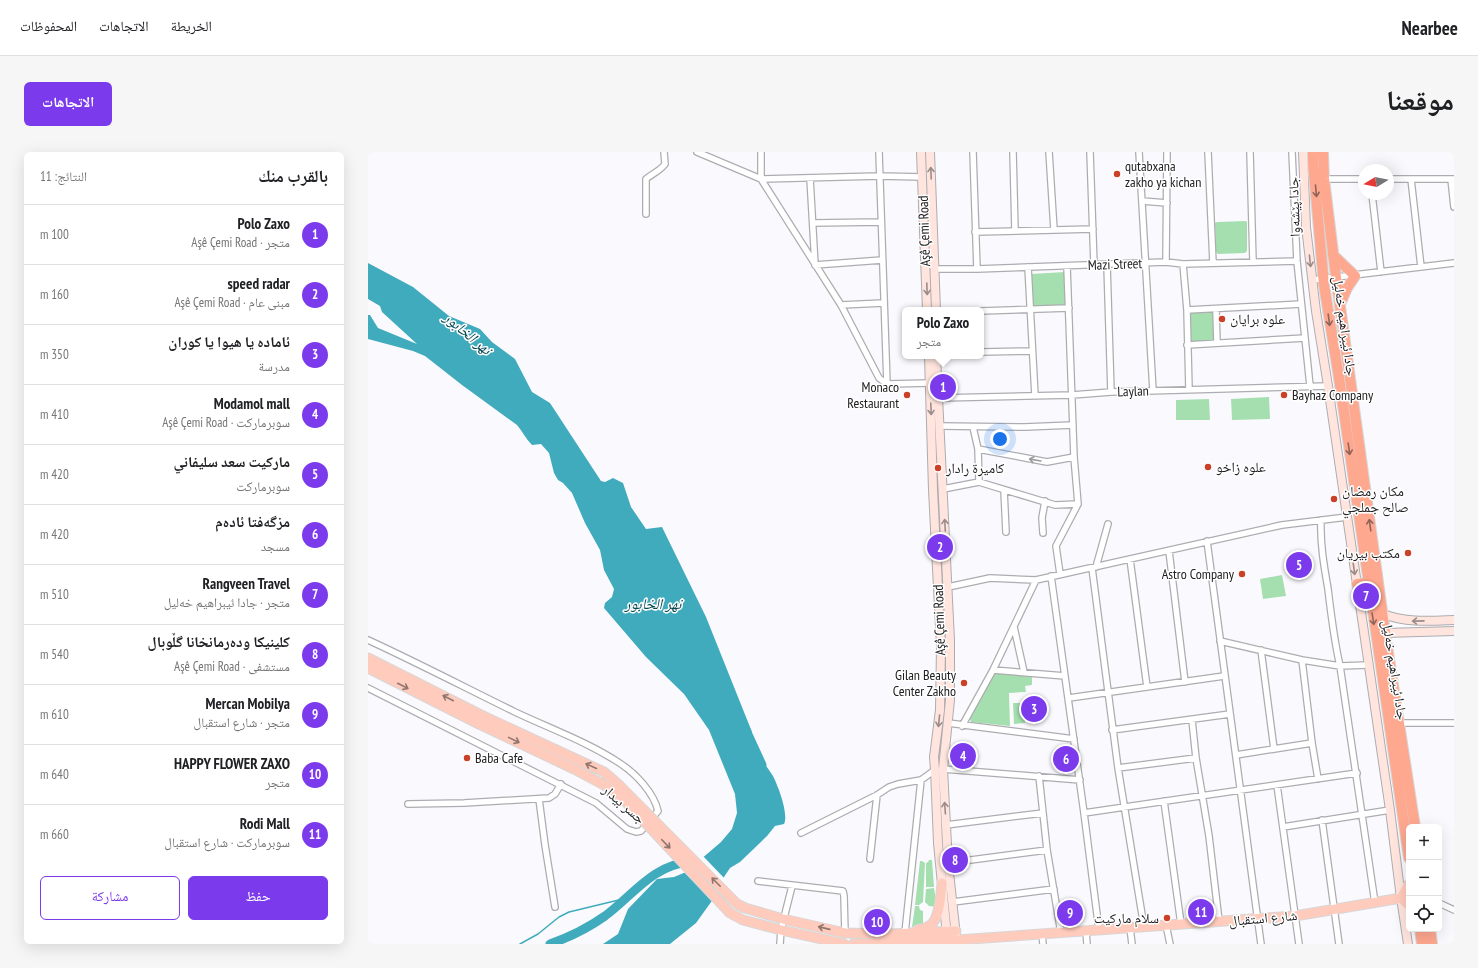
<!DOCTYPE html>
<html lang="ar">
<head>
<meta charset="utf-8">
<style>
  body { margin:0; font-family:"PT Sans Narrow","Noto Naskh Arabic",sans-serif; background:#f6f6f6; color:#202124; direction:rtl }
  .controls { position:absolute; right:12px; bottom:12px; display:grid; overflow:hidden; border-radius:6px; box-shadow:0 4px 16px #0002 }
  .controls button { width:36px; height:36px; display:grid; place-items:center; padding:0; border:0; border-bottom:1px solid #e0e0e0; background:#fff; color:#202124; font:20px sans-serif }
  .compass { position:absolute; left:990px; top:12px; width:36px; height:36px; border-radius:50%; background:#fff; box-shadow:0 4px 16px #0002; rotate:260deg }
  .you { position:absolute; left:632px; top:287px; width:14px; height:14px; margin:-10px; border:3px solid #fff; border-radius:50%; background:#1a73e8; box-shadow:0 0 0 6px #1a73e833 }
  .badge { display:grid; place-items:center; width:26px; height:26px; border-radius:50%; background:#7c3aed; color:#fff; font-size:13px; font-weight:700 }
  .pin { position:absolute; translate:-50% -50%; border:2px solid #fff; box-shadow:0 1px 4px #0006 }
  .popup { position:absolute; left:534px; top:155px; width:82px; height:52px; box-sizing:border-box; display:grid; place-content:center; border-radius:6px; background:#fff; filter:drop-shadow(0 1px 3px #0005); font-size:13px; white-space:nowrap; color:#757577 }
  .popup b { font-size:15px; color:#202124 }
  .popup::after { content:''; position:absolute; left:50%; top:100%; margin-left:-8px; border:8px solid transparent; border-top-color:#fff }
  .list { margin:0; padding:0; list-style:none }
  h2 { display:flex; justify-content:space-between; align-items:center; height:52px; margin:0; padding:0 16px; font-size:17px }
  h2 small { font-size:13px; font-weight:400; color:#757577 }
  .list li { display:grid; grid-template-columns:26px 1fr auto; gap:12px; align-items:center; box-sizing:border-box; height:60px; padding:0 16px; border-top:1px solid #e0e0e0 }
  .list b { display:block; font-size:15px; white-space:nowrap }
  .list p { margin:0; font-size:13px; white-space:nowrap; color:#757577 }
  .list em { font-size:13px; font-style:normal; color:#757577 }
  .actions { display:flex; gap:8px; padding:12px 16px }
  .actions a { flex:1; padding:9px 0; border:1px solid #7c3aed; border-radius:6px; text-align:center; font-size:14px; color:#7c3aed }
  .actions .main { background:#7c3aed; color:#fff }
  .icon { flex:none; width:22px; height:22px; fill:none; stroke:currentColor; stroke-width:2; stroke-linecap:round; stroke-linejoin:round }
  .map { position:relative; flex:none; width:1086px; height:792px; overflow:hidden; direction:ltr; border-radius:6px }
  header { display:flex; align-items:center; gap:24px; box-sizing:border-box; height:56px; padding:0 20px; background:#fff; border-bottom:1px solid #e0e0e0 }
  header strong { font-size:19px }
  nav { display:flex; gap:22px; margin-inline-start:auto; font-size:14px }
  .intro { display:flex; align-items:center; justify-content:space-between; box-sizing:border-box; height:96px; padding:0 24px }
  h1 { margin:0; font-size:28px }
  .button { padding:10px 18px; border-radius:6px; background:#7c3aed; color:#fff; font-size:14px; font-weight:700 }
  main { display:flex; gap:24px; padding:0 24px }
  aside { flex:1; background:#fff; border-radius:6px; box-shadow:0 4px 16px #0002 }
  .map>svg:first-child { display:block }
</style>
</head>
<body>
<header>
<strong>Nearbee</strong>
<nav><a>الخريطة</a><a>الاتجاهات</a><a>المحفوظات</a></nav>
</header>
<div class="intro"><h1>موقعنا</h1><a class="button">الاتجاهات</a></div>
<main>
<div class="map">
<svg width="1086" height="792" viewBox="0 0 1086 792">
  <rect width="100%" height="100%" fill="#fafafe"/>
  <path fill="#a5dfaf" d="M 878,69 L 879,70 L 879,99 L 877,101 L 850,102 L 848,100 L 847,71 L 849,70 Z
    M 697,120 L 698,155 L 664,156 L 663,122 Z
    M 847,159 L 847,189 L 822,190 L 821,161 Z
    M 901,245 L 902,267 L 864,268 L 863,247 Z
    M 841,247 L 842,268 L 808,268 L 808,248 Z
    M 914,423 L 918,444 L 895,447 L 892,427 Z
    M 625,521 L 664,523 L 664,533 L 657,534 L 658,540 L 641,541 L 642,574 L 603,570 L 602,567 Z
    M 645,551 L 656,551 L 657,571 L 646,572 Z
    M 561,708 L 564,708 L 566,735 L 558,735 L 558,711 L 560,710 Z
    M 552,709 L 554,709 L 557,711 L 555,750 L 551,753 L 547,753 Z
    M 566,736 L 569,755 L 561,754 L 557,750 L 558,737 Z
    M 547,754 L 551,754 L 552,758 L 555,759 L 555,774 L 544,775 Z"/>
  <path fill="#40abbd" d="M 0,111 L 45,135 L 81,164 L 112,177 L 124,190 L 147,207 L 164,240 L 182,251 L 233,329 L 237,330 L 245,326 L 255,331 L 263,355 L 278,377 L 294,375 L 338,465 L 384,580 L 381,591 C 389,602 398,613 405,624 C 410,634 421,662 416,672 L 407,674 L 399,684 L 372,710 L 362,716 L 356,725 L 351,739 L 328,771 L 302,792 L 235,792 L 250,782 L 260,757 L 289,727 L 306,725 L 318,720 L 353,690 L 364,677 L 369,661 L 367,642 L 341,578 L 316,542 L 278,505 L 236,456 L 237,451 L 244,445 L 246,437 L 236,418 L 232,398 L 217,371 L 204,341 L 195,331 L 190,328 L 186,321 L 181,301 L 173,292 L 164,293 C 158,287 154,279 149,273 L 94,233 L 57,204 L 45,199 L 0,187 L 0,163 L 2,163 L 10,176 L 49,192 L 14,160 L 12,154 L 0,147 Z"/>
  <path fill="#fafafe" d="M 334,703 L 358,728 L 353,740 L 346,751 L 315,719 Z"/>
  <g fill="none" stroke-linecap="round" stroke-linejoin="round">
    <path stroke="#40abbd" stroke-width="1.5" d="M 152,792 L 170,782 L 191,765 L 201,760 L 259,746"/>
    <path stroke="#40abbd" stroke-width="9" d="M 377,576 L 394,613
      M 182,792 C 202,785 220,776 237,764 C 264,744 285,713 321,710"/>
    <defs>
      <path id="street" d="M 329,0 L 393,27 L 512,24 L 554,25
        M 393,0 L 393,27 L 473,153 L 511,226 L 519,232 L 562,231
        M 511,0 L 519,232
        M 605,0 L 609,117
        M 645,0 L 647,79
        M 681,0 L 686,78
        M 722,0 L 726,113
        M 771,0 L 785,239
        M 840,0 L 845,111
        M 882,0 L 885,110
        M 924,0 L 929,109 L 942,234
        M 442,26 L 447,113 L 514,108
        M 956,27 L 996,27
        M 1020,27 L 1086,27
        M 1043,27 L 1053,115
        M 1083,27 L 1086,55
        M 1004,42 L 1013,120
        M 774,49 L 799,51
        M 278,62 L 278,27 C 285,21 292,19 297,12 L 296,0
        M 445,71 L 513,70
        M 607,80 L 725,77
        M 798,110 L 799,0
        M 815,112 L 819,158 L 821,238
        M 739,113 L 743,240
        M 660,115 L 667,244
        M 566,117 L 609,117 L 798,110 L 815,112 L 929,109
        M 944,128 L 1086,111
        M 473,153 L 515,151
        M 848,157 L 849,191
        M 819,158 L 933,152
        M 613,159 L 701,156
        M 819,193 L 937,186
        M 613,200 L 664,199
        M 571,246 L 704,243 L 743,240 L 960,234
        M 572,274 L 657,275 L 705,273
        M 605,275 L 610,297 L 611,330
        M 610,297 L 679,310 L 706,305
        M 575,337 L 611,330 L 687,353 L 710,352
        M 636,338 L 638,380
        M 953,368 C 952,391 956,414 960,437 C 963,462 966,488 972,514 L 1000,513
        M 675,381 L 674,366 L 677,349
        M 839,389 L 893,792
        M 801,399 L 817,530
        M 762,407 L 779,535
        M 728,415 L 740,372
        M 724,416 L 750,616 L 776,775
        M 692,422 L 688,394 L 710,352 L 706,305 L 699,114
        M 683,424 L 716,661 L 731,778
        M 580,435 L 622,426 L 668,428 L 914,373 L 979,365
        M 646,475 L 656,520
        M 0,488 C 50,511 98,536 147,560 C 183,577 220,590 253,612 C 268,622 286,641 290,659 L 273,679 L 268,680 L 259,677 L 228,651 L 0,536
        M 852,489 L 934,508 L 972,514 L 1007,751
        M 893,498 L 906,597
        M 934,508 L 944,591 L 950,627
        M 625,518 L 697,524
        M 701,546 L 856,524
        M 824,568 L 828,606 L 841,684 L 851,769
        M 580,571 L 706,587
        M 1032,571 L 1086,571
        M 594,574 L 625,518 L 668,428
        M 744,578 L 862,562
        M 868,603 L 944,591
        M 750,616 L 828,606
        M 575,617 L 712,628
        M 671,624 L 679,698 L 693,781
        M 909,633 L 931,792
        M 171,647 L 177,693 L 187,755
        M 796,649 L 813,772
        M 40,652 L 96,651 L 181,646 L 187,642 L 193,632
        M 716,661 L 989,621
        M 954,668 L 971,792
        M 578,673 L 675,661
        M 915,675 L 1022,658
        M 433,681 L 509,643 L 521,635 L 530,632 L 553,628 L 567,618
        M 502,707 L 509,643
        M 580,711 L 679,698
        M 390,729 L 475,739 L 476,744 L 477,781
        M 585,750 L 686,737
        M 1071,751 L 1086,758
        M 798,773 L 802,792
        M 762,776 L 764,792
        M 718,779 L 719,792
        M 537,781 L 553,628
        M 674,782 L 675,792
        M 412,792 L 413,778 L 424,734"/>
      <path id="secondary" d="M 553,0 L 559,158
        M 562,0 L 568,158
        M 935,0 L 938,75 L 948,159 L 960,234 L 1022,658 L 1033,746 L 1040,792
        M 561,204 L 565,338 L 573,494 L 572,558 L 566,605 L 567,618 L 570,691 L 579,784
        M 568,204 L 582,488 L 582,548 L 575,617 L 580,711 L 588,784
        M 1015,462 C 1039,471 1061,469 1086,468
        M 1017,481 L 1086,479"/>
      <path id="primary" d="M 0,506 L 115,564
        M 0,516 L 111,572
        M 1033,746 L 1041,732
        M 1033,746 L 1041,754
        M 377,756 L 415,767 L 477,781 L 522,782 L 588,779
        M 375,768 L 413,778 L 476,792
        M 549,778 C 554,777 561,775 564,772 C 572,763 573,742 574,731
        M 485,792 L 589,788 L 927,764 L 1033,746"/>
      <path id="highway" d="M 945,0 L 945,11 L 956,133 L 971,226 L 1041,706
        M 955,0 L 956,27 L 968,125 L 1017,481 L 1047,675
        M 965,103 L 987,124 L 979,136 L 973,150
        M 989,432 L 1000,431
        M 1052,777 L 1054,792
        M 1062,777 L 1064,792"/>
    </defs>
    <use href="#street" stroke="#adadb1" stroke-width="8"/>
    <use href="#secondary" stroke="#adadb1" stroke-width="10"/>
    <use href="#primary" stroke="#d7d7d7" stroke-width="11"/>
    <use href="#highway" stroke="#d7d7d7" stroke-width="12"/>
    <use href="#street" stroke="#fff" stroke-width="5.5"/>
    <use href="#secondary" stroke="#ffe5de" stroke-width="8"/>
    <use href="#primary" stroke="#ffcbbc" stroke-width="9"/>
    <use href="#highway" stroke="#ffa890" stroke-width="10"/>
    <defs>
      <path id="primary-bridge" d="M 115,564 L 236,620 L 252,634 L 369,752 L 377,756
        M 111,572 L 206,617 L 236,633 L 257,649 L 362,761 L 375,768"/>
    </defs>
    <use href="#primary-bridge" stroke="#d7d7d7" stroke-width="11" stroke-linecap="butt"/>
    <use href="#primary-bridge" stroke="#ffcbbc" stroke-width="9"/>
  </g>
  <defs><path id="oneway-shaft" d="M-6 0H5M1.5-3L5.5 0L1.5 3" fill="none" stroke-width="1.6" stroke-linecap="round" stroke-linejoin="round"/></defs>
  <g stroke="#9b8c89">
    <use href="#oneway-shaft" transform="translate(563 21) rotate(-92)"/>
    <use href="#oneway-shaft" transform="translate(942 109) rotate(84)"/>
    <use href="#oneway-shaft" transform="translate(559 137) rotate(88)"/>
    <use href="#oneway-shaft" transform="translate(563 257) rotate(88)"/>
    <use href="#oneway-shaft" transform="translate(577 373) rotate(-93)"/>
    <use href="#oneway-shaft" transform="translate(986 417) rotate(82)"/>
    <use href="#oneway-shaft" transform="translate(1050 469) rotate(179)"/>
    <use href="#oneway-shaft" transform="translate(571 569) rotate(96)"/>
    <use href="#oneway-shaft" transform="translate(577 656) rotate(-94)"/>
  </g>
  <g stroke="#906459">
    <use href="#oneway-shaft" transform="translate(948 39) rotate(85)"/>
    <use href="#oneway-shaft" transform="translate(961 168) rotate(82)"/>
    <use href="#oneway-shaft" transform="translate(981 297) rotate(82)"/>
    <use href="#oneway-shaft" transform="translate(1002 373) rotate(-98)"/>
    <use href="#oneway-shaft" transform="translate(1005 467) rotate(81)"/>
  </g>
  <use stroke="#9b9b9c" href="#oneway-shaft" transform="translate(667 308) rotate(-170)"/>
  <g stroke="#90766f">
    <use href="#oneway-shaft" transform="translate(35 534) rotate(27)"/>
    <use href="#oneway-shaft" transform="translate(80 546) rotate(-153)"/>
    <use href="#oneway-shaft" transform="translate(146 588) rotate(26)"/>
    <use href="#oneway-shaft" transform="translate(223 614) rotate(-155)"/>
    <use href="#oneway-shaft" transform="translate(298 692) rotate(46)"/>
    <use href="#oneway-shaft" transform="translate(348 730) rotate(-135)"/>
    <use href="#oneway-shaft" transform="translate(456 776) rotate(-167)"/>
  </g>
  <g fill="#cb4028" stroke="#fff" stroke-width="1.5">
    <circle cx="749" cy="22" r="4"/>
    <circle cx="854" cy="167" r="4"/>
    <circle cx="539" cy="243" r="4"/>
    <circle cx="916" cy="243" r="4"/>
    <circle cx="840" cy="315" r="4"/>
    <circle cx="570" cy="316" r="4"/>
    <circle cx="966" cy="347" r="4"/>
    <circle cx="1040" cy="401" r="4"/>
    <circle cx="874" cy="422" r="4"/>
    <circle cx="596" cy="531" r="4"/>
    <circle cx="99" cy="606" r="4"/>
    <circle cx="799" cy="766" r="4"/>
  </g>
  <g text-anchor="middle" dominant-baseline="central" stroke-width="3" stroke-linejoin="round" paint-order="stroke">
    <g font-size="14" fill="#202022" stroke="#fff" text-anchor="start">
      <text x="757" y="14">qutabxana<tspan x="757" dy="16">zakho ya kichan</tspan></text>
      <text x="862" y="167">علوه برايان</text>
      <text x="531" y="235" text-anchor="end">Monaco<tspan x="531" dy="16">Restaurant</tspan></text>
      <text x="924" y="243">Bayhaz Company</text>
      <text x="848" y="315">علوه زاخو</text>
      <text x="578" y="316">كاميرة رادار</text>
      <text x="974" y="339">مكان رمضان<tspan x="974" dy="16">صالح جملجي</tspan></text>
      <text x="1032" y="401" text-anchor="end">مكتب بيريان</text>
      <text x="866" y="422" text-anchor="end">Astro Company</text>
      <text x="588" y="523" text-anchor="end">Gilan Beauty<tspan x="588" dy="16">Center Zakho</tspan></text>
      <text x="107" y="606">Baba Cafe</text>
      <text x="791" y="766" text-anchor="end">سلام ماركيت</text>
    </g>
    <g font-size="14" fill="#202022" stroke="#fff">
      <text transform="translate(926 55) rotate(-92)">جادا پێشەوا</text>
      <text transform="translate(556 79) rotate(-92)">Aşê Çemi Road</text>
      <text transform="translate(747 112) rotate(-2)">Mazi Street</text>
      <text transform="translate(977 174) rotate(82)">جادا ئیبراهیم خەلیل</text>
      <text transform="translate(765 239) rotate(-2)">Laylan</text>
      <text transform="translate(571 468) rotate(-92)">Aşê Çemi Road</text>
      <text transform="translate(1027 518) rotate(81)">جادا ئیبراهیم خەلیل</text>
      <text transform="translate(256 652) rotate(41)">جسر بيدار</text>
      <text transform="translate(895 766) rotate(-5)">شارع استقبال</text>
    </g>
    <g font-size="15" font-style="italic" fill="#044751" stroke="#fff">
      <text transform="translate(100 181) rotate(40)">نهر الخابور</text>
      <text x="285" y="451">نهر الخابور</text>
    </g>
  </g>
</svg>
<div class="controls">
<button>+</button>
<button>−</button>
<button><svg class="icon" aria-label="locate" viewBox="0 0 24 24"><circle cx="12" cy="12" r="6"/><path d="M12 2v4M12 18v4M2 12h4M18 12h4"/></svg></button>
</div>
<svg class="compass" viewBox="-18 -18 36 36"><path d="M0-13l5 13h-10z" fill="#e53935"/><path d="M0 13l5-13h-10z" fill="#757577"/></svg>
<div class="you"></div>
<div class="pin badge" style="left:575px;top:235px">1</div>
<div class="popup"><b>Polo Zaxo</b>متجر</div>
<div class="pin badge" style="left:572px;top:395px">2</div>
<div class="pin badge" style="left:666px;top:557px">3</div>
<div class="pin badge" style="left:595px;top:604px">4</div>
<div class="pin badge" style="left:931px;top:413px">5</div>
<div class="pin badge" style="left:698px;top:607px">6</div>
<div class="pin badge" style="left:998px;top:444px">7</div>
<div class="pin badge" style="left:587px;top:708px">8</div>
<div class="pin badge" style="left:702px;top:761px">9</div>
<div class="pin badge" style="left:509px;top:770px">10</div>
<div class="pin badge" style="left:833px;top:760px">11</div>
</div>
<aside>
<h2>بالقرب منك<small>النتائج: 11</small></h2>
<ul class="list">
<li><span class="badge">1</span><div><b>Polo Zaxo</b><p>متجر · Aşê Çemi Road</p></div><em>100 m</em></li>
<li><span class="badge">2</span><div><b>speed radar</b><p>مبنى عام · Aşê Çemi Road</p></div><em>160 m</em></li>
<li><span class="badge">3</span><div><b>ئاماده یا هیوا یا کوران</b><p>مدرسة</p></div><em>350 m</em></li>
<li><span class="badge">4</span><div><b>Modamol mall</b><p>سوبرماركت · Aşê Çemi Road</p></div><em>410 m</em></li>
<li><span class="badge">5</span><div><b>ماركيت سعد سليفاني</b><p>سوبرماركت</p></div><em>420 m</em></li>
<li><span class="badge">6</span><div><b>مزگەفتا ئادەم</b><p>مسجد</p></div><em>420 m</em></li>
<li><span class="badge">7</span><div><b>Rangveen Travel</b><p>متجر · جادا ئیبراهیم خەلیل</p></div><em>510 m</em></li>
<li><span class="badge">8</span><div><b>کلینیکا ودەرمانخانا گڵوبال</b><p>مستشفى · Aşê Çemi Road</p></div><em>540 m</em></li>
<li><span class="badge">9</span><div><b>Mercan Mobilya</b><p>متجر · شارع استقبال</p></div><em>610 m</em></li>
<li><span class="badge">10</span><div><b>HAPPY FLOWER ZAXO</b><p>متجر</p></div><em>640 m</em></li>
<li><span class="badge">11</span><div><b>Rodi Mall</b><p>سوبرماركت · شارع استقبال</p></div><em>660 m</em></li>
</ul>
<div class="actions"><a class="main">حفظ</a><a>مشاركة</a></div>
</aside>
</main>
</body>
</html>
